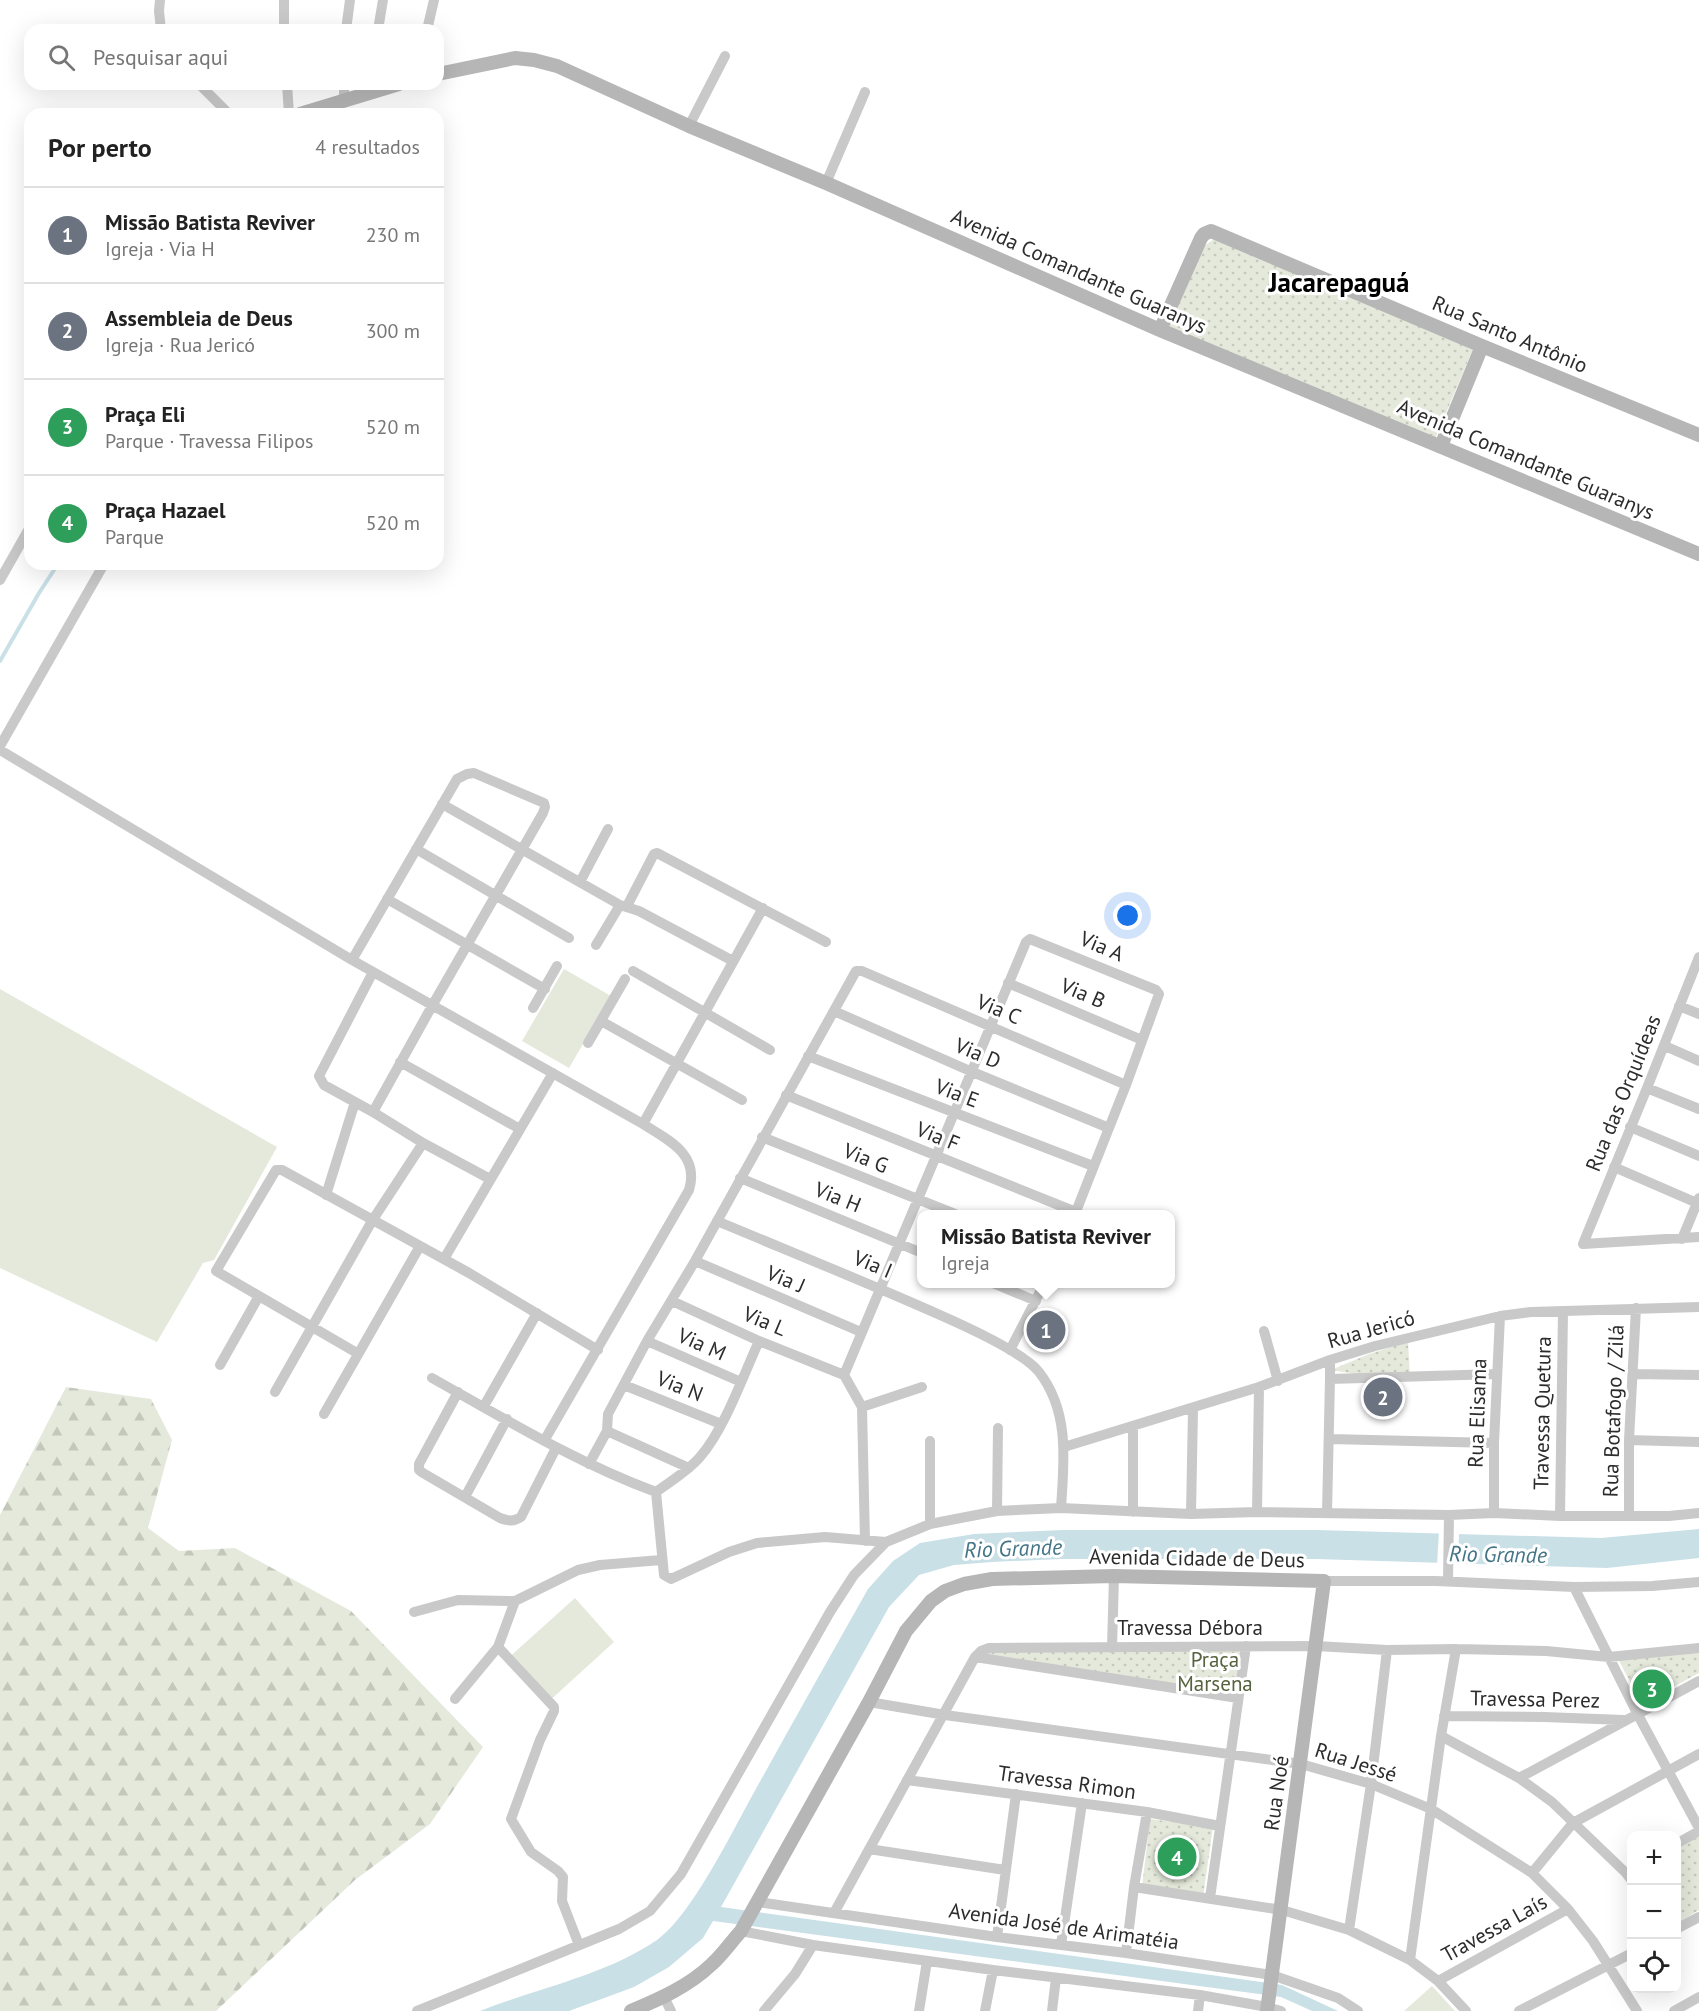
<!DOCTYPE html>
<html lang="pt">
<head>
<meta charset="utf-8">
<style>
  body { margin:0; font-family:"PT Sans",sans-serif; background:#f2f2f2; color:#222 }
  .controls { position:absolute; right:18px; bottom:18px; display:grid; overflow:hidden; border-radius:12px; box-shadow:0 6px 24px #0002 }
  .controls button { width:54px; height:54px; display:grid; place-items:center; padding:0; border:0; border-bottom:2px solid #e0e0e0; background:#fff; color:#222; font:30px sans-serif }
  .you { position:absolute; left:1128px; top:916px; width:21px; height:21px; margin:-15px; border:4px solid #fff; border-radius:50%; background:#1a73e8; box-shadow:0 0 0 9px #1a73e833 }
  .badge { display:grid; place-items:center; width:39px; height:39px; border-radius:50%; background:#d33f5f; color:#fff; font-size:20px; font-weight:700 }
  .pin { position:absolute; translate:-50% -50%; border:3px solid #fff; box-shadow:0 2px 6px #0006 }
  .popup { position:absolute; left:917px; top:1210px; width:258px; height:78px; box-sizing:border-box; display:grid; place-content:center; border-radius:12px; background:#fff; filter:drop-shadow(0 2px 4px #0005); font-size:20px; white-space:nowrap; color:#767676 }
  .popup b { font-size:22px; color:#222 }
  .popup::after { content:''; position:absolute; left:50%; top:100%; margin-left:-12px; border:12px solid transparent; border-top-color:#fff }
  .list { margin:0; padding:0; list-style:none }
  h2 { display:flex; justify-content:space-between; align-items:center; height:78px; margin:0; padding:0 24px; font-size:26px }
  h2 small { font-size:20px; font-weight:400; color:#767676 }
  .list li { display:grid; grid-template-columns:39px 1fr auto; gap:18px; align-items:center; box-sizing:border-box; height:96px; padding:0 24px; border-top:2px solid #e0e0e0 }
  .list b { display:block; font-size:22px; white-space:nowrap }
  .list p { margin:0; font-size:20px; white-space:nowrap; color:#767676 }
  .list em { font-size:20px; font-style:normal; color:#767676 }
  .icon { flex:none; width:33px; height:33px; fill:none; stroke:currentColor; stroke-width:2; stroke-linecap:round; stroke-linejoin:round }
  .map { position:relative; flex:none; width:1699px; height:2011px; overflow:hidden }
  .search { position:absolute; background:#fff; box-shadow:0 6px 24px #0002; left:24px; top:24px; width:420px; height:66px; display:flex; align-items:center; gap:15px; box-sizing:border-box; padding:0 21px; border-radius:18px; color:#767676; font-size:22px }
  .panel { position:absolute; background:#fff; box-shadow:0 6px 24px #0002; left:24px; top:108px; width:420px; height:462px; border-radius:18px }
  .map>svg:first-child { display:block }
</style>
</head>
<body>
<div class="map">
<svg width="1699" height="2011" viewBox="0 0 1699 2011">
  <defs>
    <pattern id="forest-firs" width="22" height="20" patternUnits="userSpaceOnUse" patternTransform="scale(1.5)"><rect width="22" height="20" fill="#e4e9db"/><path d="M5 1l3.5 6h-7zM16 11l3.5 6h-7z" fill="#c4c8bc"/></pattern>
    <pattern id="park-dots" width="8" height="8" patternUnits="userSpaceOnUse" patternTransform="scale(1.5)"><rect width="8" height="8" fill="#e4e9db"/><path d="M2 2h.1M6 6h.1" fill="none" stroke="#c4c8bc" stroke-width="1.8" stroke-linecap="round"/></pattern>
  </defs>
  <rect width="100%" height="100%" fill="#fff"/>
  <path fill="#e4e9db" d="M 564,969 L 611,996 L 569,1068 L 522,1041 Z
    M 0,989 L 277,1147 L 214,1260 L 203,1263 L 157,1342 L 0,1268 Z
    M 575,1598 L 614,1642 L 546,1704 L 506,1660 Z
    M 1432,1986 L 1455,2011 L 1404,2011 Z"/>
  <path fill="url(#forest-firs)" d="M 66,1387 L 151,1399 L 172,1440 L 148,1528 L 179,1551 L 235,1548 L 351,1611 L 483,1747 L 430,1824 L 355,1880 L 216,2011 L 0,2011 L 0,1515 Z"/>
  <path fill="url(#park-dots)" d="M 1217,237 L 1473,349 L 1435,439 L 1162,330 L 1197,251 Z
    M 1408,1342 L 1410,1378 L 1369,1376 L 1331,1370 L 1369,1354 Z
    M 1241,1649 L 1234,1695 L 971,1661 L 977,1650 Z
    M 1699,1651 L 1699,1673 L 1642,1704 L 1617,1657 Z
    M 1150,1819 L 1213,1827 L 1203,1897 L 1142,1887 Z
    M 1699,1837 L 1699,1910 L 1677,1923 L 1676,1847 Z"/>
  <path fill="#c9e0e7" d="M 1699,1529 L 1699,1558 L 1607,1568 L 1316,1559 L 1061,1559 L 992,1562 L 954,1565 L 919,1575 L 889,1607 L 721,1907 L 1282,1985 L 1338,2011 L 1312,2011 L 1281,1997 L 713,1921 L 703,1938 L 669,1967 L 634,1987 L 569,2011 L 480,2011 C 538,1988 606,1975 657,1940 C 691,1916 731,1834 752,1796 C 790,1727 829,1658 868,1589 L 893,1561 L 920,1543 L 974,1534 L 1063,1530 L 1317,1530 L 1601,1538 Z"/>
  <path fill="#fff" d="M 1439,1531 L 1459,1531 L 1458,1566 L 1437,1565 Z"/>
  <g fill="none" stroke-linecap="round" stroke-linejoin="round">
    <path stroke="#c9e0e7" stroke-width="4" d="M 0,661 L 39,593 L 58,564"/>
    <path stroke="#c9c9c9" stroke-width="10" d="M 160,0 L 159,11 L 161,30
      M 284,0 L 284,30
      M 346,30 L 350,0
      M 378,30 L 383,0
      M 427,30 L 434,0
      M 199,84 L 229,114
      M 287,84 L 289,114
      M 344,99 L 344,84
      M 689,126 L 725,56
      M 826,183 L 865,92
      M 0,580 L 30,527
      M 0,746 L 104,564
      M 0,750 L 352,960 L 643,1124 C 668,1140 700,1154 689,1190 L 544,1441
      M 442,804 L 620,905 L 639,911 L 733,961
      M 416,849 L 569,938
      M 580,882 L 608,829
      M 387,899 L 545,989
      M 627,906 L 654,854 L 657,853 L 826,942
      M 596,945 L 620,905
      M 1699,957 L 1647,1088 L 1583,1244 L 1699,1237
      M 352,960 L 457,779 L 467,774 L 474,773 L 544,803 L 545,807 L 543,813 L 432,1006 L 373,1112 L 423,1143 L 490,1179
      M 633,971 L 770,1050
      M 1008,983 L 1142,1040
      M 1679,1006 L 1699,1014
      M 533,1008 L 557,966
      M 834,1011 L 970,1071 L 1109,1128
      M 601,1021 L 742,1100
      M 588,1043 L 625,979
      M 1665,1046 L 1699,1061
      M 808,1056 L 1093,1166
      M 400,1062 L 520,1129
      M 1647,1088 L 1699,1109
      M 786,1095 L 1076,1212
      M 373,1112 L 324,1085 L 319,1076 L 373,972
      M 643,1124 L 763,908
      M 1630,1127 L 1699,1156
      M 762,1137 L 955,1214
      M 1614,1167 L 1697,1203
      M 740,1178 L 922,1253
      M 326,1195 L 355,1102
      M 717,1221 C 791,1252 866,1282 940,1315 C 965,1326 1023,1352 1039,1372 C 1070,1412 1064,1461 1061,1508
      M 1682,1239 L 1699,1198
      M 444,1259 L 553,1073
      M 695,1261 L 861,1332
      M 995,1284 L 1036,1301
      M 672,1301 L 759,1341 L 844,1375
      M 1264,1331 L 1278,1381
      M 647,1341 L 741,1382
      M 1010,1350 L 1044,1284
      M 357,1353 L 216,1271 L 276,1170 L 282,1170 L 469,1273 L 598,1350
      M 1330,1360 L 1330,1379 L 1497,1374
      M 220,1365 L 259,1296
      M 1633,1374 L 1699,1375
      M 432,1378 C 505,1419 577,1463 656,1492
      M 624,1385 L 721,1424
      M 275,1392 L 372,1221 L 423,1143
      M 458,1392 L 419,1464 L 419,1470 L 423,1473 L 500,1518 C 508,1521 513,1522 521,1517 L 556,1448
      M 484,1406 L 537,1313
      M 862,1407 L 922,1387
      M 324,1414 L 420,1246
      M 607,1431 L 689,1468
      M 1330,1439 L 1494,1443
      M 1629,1440 L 1699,1442
      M 930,1441 L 930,1524
      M 1064,1447 L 1259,1387 L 1330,1360 L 1375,1346 L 1500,1316 L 1531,1312 L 1699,1307
      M 589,1464 L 607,1431 L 608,1414 L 647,1341 L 695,1261 L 856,971 L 862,971 L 1126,1085
      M 656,1492 L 664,1575 L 671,1579 L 729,1552 L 757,1543 L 825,1537 L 886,1542 L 930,1524 L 997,1511 L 1061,1508 L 1191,1514 L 1257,1512 L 1449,1515 L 1494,1513 L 1560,1516 L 1669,1516 L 1699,1513
      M 656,1492 C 671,1481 688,1471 700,1457 C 725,1428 743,1376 759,1341
      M 465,1497 L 507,1419
      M 997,1511 L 998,1428
      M 1133,1512 L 1133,1426
      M 1257,1512 L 1259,1387
      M 1327,1513 L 1330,1379
      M 1494,1513 L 1494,1443 L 1500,1316
      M 1191,1514 L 1193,1409
      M 1560,1516 L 1563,1311
      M 1629,1516 L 1629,1440 L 1636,1308
      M 865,1541 L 862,1407 L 844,1375 L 1026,942 L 1030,939 L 1156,990 L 1159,994 L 1126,1085 L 1075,1214
      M 1324,1581 L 1436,1581 L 1574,1587 L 1652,1586 L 1699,1582
      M 1448,1581 L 1449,1515
      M 1574,1587 L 1638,1715 L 1699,1828
      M 414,1612 L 458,1600 L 515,1601 L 578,1570 L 600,1565 L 661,1560
      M 498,1647 L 554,1707 L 554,1711 L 540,1740 L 511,1819 L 531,1852 L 558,1871 L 563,1877 L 562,1901 L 579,1945
      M 1112,1648 L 1114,1576
      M 975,1657 L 1238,1698
      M 455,1699 L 498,1647 L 515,1601
      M 869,1702 L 945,1715 L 1301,1764 L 1371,1784 L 1431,1809 L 1532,1873 L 1568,1909 L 1593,1941 L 1637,2011
      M 1444,1716 L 1544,1717 L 1624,1720
      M 1441,1736 L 1519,1778 L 1552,1802 L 1626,1873 L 1632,1881
      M 1519,1778 L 1699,1681
      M 907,1780 L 1147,1812 L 1220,1826
      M 1676,1844 L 1699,1831
      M 869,1849 L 1005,1870
      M 1532,1873 L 1573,1823 L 1699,1754
      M 1134,1887 L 1282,1910 L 1349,1930 L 1410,1960 L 1438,1981 L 1466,2011
      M 1210,1898 L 1246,1646
      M 758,1902 L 997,1937 L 1126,1953 L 1272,1975 L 1338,1998 L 1358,2011
      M 834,1913 L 975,1657 L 981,1651 L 989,1648 L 1316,1646 L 1387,1650 L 1456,1649 L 1546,1651 L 1609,1657 L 1699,1648
      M 1676,1929 L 1699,1917
      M 1349,1930 L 1371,1784 L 1387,1650
      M 741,1931 L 813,1945 L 993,1970 L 1200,1995 L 1267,2007 L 1281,2011
      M 997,1937 L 1016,1794
      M 1061,1945 L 1082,1803
      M 1126,1953 L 1134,1887 L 1147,1812
      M 1410,1960 L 1441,1736 L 1456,1649
      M 1438,1981 L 1568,1909
      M 664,1997 L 671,2011
      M 417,2011 L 619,1929 L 650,1911 L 681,1874 L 830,1612 L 854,1575 L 886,1542
      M 764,2011 L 795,1974 L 813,1945
      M 919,2011 L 927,1961
      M 985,2011 L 993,1970
      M 1052,2011 L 1056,1978
      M 1198,2011 L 1200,1995
      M 1519,2011 L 1632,1953
      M 1674,2011 L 1699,1997"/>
    <path stroke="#b6b6b6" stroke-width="14" d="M 438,74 L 515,58 L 534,60 L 557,66 L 689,126 L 826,183 L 1160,330 L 1699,554
      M 300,114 L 399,84
      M 1160,330 L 1201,238 L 1204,234 L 1211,231 L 1482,346 L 1699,435
      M 1441,446 L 1482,346
      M 631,2011 C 660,1999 689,1986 712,1964 C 723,1954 731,1942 741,1931 L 869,1702 L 906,1631 L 931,1601 L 945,1591 L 964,1584 L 992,1579 L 1114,1576 L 1324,1581 L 1267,2011"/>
  </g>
  <g text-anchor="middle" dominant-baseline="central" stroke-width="6" stroke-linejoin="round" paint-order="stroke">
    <g font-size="21" fill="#2c2c2c" stroke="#fff">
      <text transform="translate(1079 271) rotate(24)">Avenida Comandante Guaranys</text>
      <text transform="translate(1510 334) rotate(23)">Rua Santo Antônio</text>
      <text transform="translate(1526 459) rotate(23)">Avenida Comandante Guaranys</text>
      <text transform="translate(1102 946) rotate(23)">Via A</text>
      <text transform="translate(1083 993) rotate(23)">Via B</text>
      <text transform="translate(999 1009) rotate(23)">Via C</text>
      <text transform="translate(978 1053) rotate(23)">Via D</text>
      <text transform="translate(957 1093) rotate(21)">Via E</text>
      <text transform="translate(1623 1093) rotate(-68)">Rua das Orquídeas</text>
      <text transform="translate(938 1136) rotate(22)">Via F</text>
      <text transform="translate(866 1158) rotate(22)">Via G</text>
      <text transform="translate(838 1197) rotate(22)">Via H</text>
      <text transform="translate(873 1264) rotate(23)">Via I</text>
      <text transform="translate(786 1279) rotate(23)">Via J</text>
      <text transform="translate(765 1321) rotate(23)">Via L</text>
      <text transform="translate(1371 1329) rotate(-16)">Rua Jericó</text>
      <text transform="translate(702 1344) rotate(24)">Via M</text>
      <text transform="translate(680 1386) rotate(22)">Via N</text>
      <text transform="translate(1613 1411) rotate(-88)">Rua Botafogo / Zilá</text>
      <text transform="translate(1477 1413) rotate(-88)">Rua Elisama</text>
      <text transform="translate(1542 1413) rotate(-89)">Travessa Quetura</text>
      <text transform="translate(1197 1558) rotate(1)">Avenida Cidade de Deus</text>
      <text x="1190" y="1627">Travessa Débora</text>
      <text transform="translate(1535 1699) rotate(1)">Travessa Perez</text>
      <text transform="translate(1356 1762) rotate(18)">Rua Jessé</text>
      <text transform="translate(1067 1782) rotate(8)">Travessa Rimon</text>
      <text transform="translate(1276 1793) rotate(-82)">Rua Noé</text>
      <text transform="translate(1064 1926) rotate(8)">Avenida José de Arimatéia</text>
      <text transform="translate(1494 1928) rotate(-29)">Travessa Laís</text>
    </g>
    <g font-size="21" fill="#55633e" stroke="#fff">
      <text x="1215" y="1659">Praça<tspan x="1215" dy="24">Marsena</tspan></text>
    </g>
    <g font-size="22" font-style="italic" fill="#437586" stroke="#fff">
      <text transform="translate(1013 1548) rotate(-2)">Rio Grande</text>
      <text transform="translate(1498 1554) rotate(1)">Rio Grande</text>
    </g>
    <g font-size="27" font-weight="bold" fill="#000" stroke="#fff">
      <text x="1339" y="282">Jacarepaguá</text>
    </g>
  </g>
</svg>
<div class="controls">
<button>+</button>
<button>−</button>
<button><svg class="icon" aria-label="locate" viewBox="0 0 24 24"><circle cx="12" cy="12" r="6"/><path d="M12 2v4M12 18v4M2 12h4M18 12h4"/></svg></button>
</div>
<div class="you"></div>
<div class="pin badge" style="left:1046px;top:1330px;background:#6b7280">1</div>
<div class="popup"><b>Missão Batista Reviver</b>Igreja</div>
<div class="pin badge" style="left:1383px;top:1397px;background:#6b7280">2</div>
<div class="pin badge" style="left:1652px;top:1689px;background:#2e9e5b">3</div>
<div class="pin badge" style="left:1177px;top:1857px;background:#2e9e5b">4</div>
<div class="search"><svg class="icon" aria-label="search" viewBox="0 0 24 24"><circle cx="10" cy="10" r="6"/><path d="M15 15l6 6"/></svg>Pesquisar aqui</div>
<section class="panel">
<h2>Por perto<small>4 resultados</small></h2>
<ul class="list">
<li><span class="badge" style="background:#6b7280">1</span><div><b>Missão Batista Reviver</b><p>Igreja · Via H</p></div><em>230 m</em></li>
<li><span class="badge" style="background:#6b7280">2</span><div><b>Assembleia de Deus</b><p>Igreja · Rua Jericó</p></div><em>300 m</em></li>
<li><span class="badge" style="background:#2e9e5b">3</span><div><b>Praça Eli</b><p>Parque · Travessa Filipos</p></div><em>520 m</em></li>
<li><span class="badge" style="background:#2e9e5b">4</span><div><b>Praça Hazael</b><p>Parque</p></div><em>520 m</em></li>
</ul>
</section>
</div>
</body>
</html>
